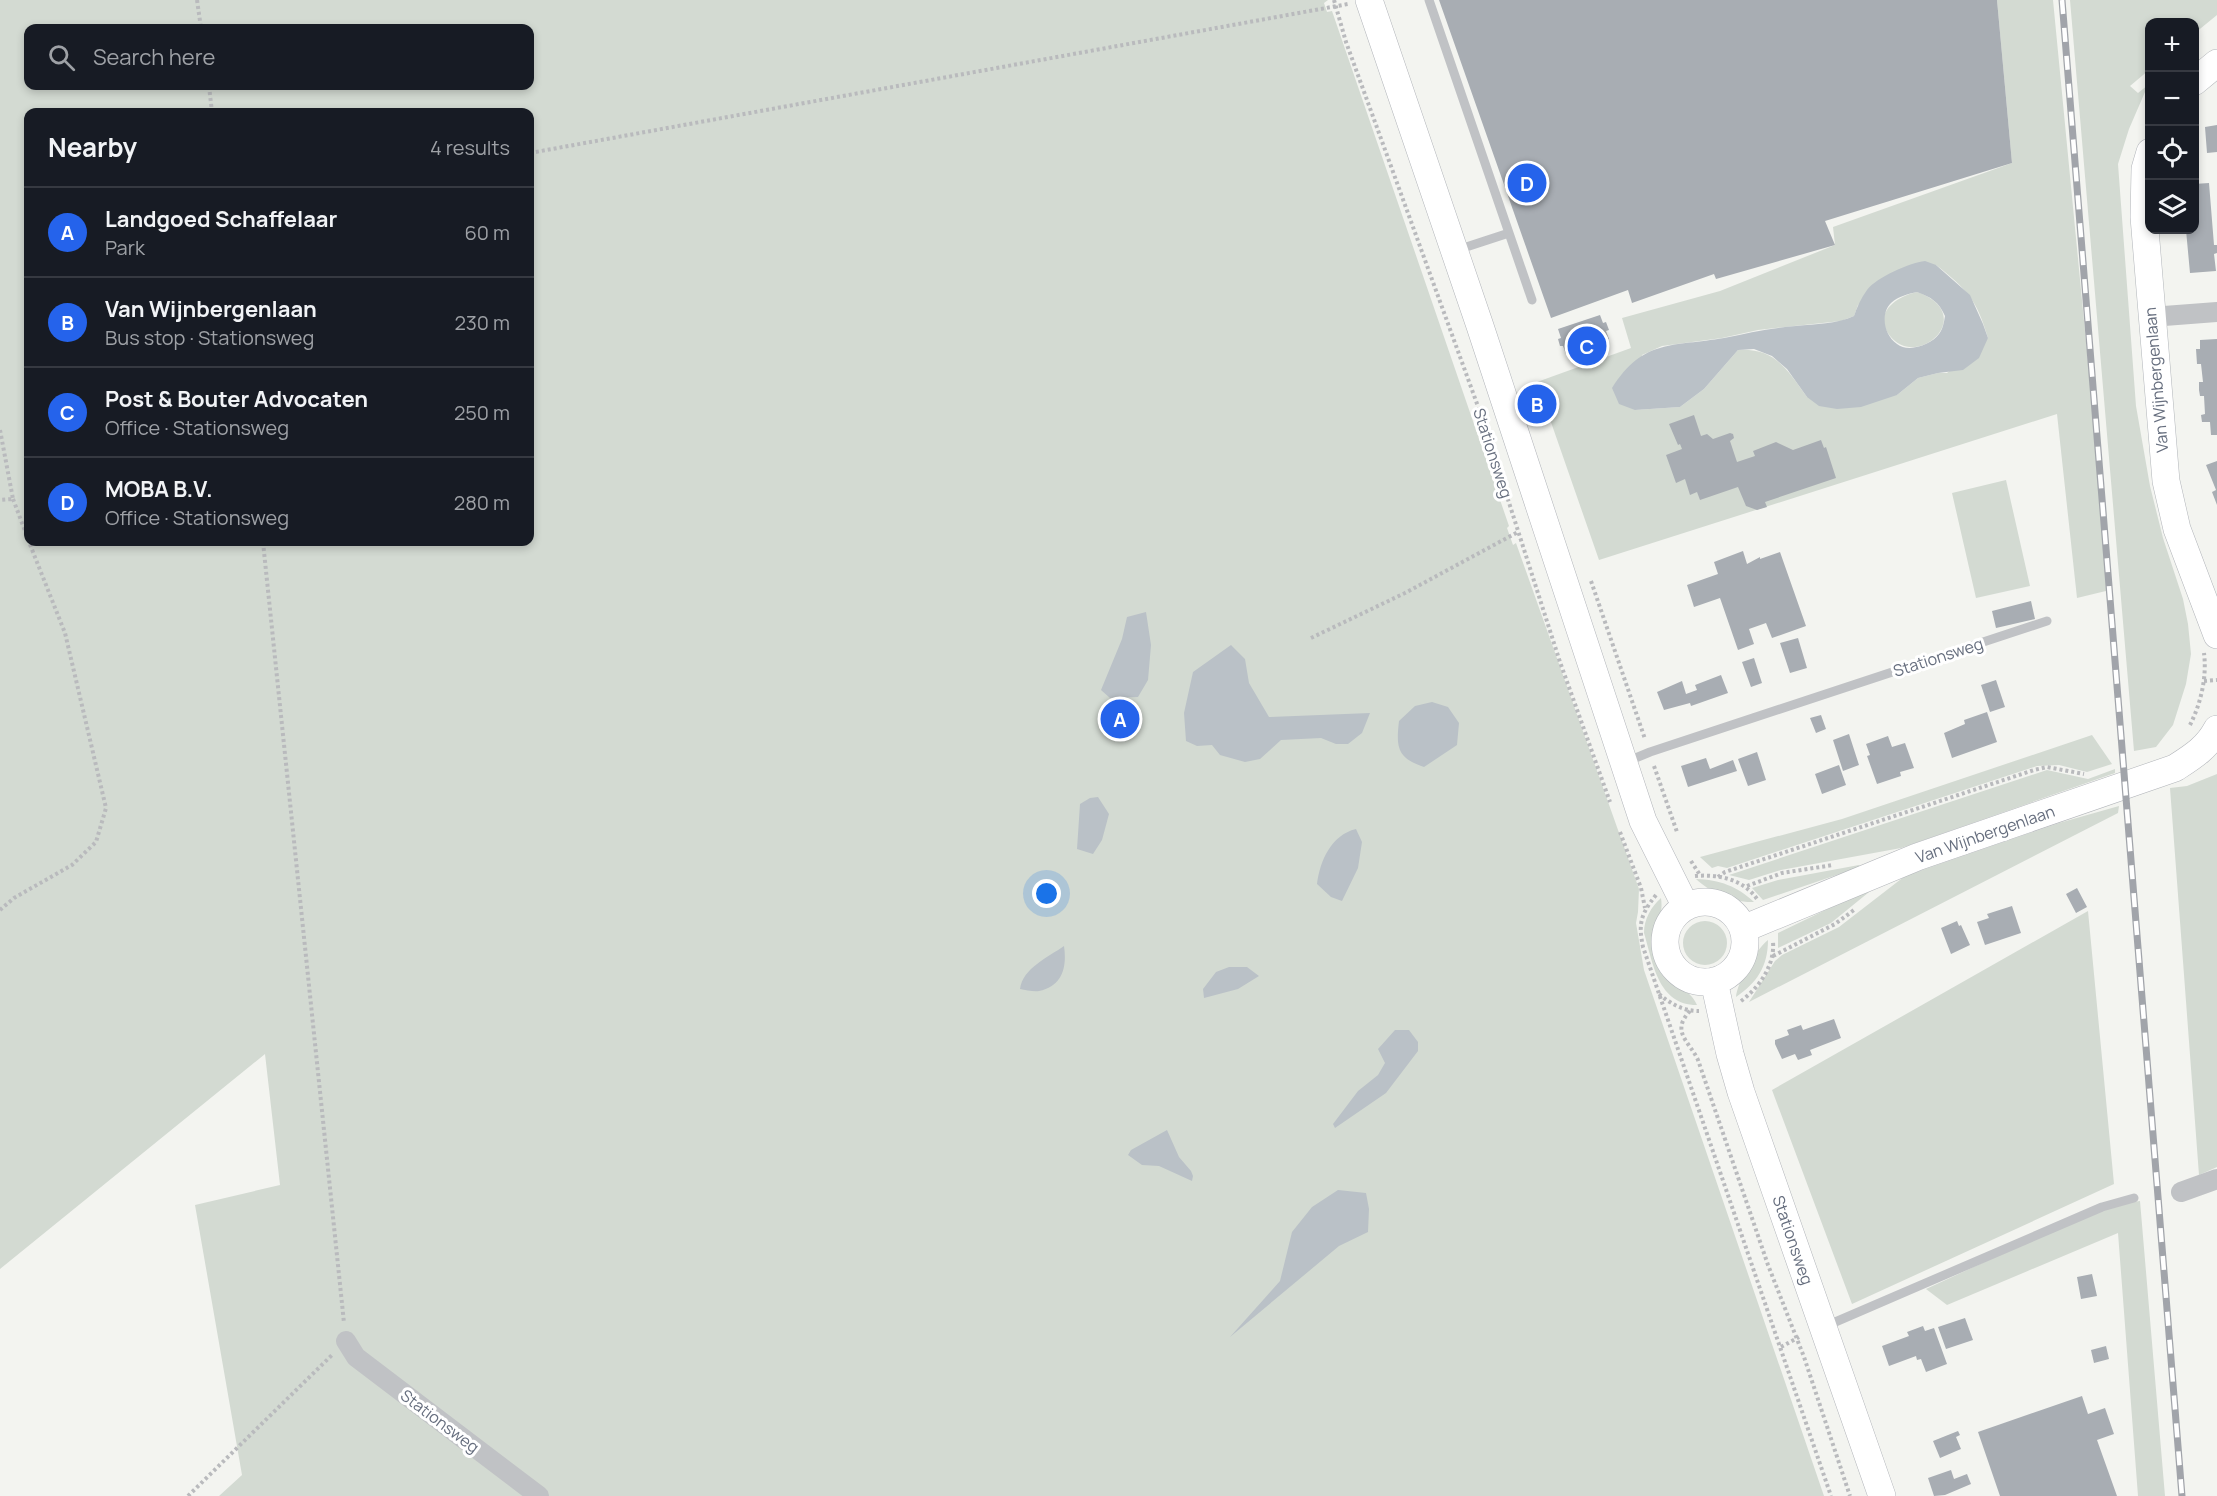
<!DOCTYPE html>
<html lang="en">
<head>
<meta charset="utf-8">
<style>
  body { margin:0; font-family:Manrope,sans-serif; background:#20242c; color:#f1f3f6 }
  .controls { position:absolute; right:18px; top:18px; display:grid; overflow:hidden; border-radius:12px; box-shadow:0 3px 9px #0003 }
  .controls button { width:54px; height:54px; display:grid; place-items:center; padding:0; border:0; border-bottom:2px solid #363941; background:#171b24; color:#f1f3f6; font:30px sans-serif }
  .you { position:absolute; left:1047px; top:894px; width:21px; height:21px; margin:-15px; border:4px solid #fff; border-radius:50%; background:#1a73e8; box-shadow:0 0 0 9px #1a73e833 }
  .badge { display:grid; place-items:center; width:39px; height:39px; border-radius:50%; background:#2563eb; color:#fff; font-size:20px; font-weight:700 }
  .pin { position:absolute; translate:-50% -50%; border:3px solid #fff; box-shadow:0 2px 6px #0006 }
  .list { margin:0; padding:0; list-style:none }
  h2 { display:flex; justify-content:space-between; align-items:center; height:78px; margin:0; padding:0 24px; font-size:26px }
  h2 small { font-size:20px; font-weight:400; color:#9ea1a6 }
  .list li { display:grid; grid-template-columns:39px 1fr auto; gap:18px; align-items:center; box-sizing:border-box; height:90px; padding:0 24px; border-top:2px solid #363941 }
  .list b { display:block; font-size:22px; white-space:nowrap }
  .list p { margin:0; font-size:20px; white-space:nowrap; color:#9ea1a6 }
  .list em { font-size:20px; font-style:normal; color:#9ea1a6 }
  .icon { flex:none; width:33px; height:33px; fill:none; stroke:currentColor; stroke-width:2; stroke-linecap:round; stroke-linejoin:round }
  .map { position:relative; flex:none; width:2217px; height:1496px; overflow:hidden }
  .search { position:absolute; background:#171b24; box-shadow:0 3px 9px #0003; left:24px; top:24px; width:510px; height:66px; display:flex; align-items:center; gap:15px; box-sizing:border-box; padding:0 21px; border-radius:12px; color:#9ea1a6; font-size:22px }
  .panel { position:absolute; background:#171b24; box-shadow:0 3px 9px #0003; left:24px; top:108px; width:510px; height:438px; border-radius:12px }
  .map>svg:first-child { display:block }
</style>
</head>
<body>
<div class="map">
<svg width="2217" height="1496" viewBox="0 0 2217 1496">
  <rect width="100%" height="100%" fill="#f3f4f0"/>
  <path fill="#d3dad2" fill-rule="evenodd" d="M 0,0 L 1328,0 L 1324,3 L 1327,12 L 1332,11 L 1509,526 L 1507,528 L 1513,545 L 1516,543 L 1639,889 L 1638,912 L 1636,923 L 1644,970 L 1824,1496 L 219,1496 L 242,1475 L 195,1205 L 280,1185 L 265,1054 L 0,1269 ZM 28,28 L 530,28 L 530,86 L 28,86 ZM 28,112 L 530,112 L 530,542 L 28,542 Z
    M 1997,0 L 2053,0 L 2110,590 L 2077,598 L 2057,414 L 1599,560 L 1537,382 L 1631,348 L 1622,318 L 1720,291 L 1835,245 L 1833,227 L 2012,163 ZM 1936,265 C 1967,289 1977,300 1988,338 L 1947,373 L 1938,373 L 1918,378 L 1897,395 L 1807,397 C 1787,370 1776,348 1738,350 L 1704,389 L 1680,407 L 1635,410 L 1642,355 L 1662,346 L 1722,338 L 1758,330 L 1841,321 L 1854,316 L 1858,305 Z
    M 2070,0 L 2217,0 L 2217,15 L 2195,33 L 2194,22 L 2150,22 L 2149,70 L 2130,86 L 2138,93 L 2148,85 L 2129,129 L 2118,164 L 2136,406 L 2150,486 L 2163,538 L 2183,599 L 2188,624 L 2191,654 L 2186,684 L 2173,725 L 2156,747 L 2134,751 Z
    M 1917,292 C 1979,314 1918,371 1890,336 C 1872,313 1897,296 1917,292 Z
    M 2006,480 L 2030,586 L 1976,598 L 1952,493 Z
    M 2092,735 L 2112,764 L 2087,772 L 2059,765 L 2037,766 L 1727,868 L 1718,866 L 1712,868 L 1700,857 L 1842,819 Z
    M 2115,769 L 2115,773 L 1901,848 L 1781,870 L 1749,880 L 1729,875 L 2047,770 L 2088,779 Z
    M 2217,774 L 2217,1167 L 2199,1175 L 2170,788 L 2187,786 Z
    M 2119,806 L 2118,813 L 1749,1002 L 1775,961 L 1782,955 L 1839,927 L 1905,876 L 2059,823 Z
    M 1859,865 L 1860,867 L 1763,900 L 1752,888 L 1778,880 Z
    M 1696,879 C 1720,880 1737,886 1754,902 C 1733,903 1711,893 1696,879 Z
    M 1873,887 L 1874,888 L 1831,923 L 1778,948 L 1778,933 Z
    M 1661,898 C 1665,924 1645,942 1662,970 C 1671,986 1690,988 1697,1005 C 1658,1005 1653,963 1644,933 C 1644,919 1651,907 1661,898 Z
    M 2088,911 L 2114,1184 L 1852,1304 L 1772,1090 Z
    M1683 943a22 22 0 1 1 44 0a22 22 0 1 1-44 0Z
    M 1768,940 C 1768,966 1757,983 1736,997 C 1737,983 1756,949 1768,940 Z
    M 2140,1201 L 2165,1496 L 2138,1496 L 2118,1233 L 1947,1305 L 1926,1289 L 2108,1205 Z"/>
  <path fill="#bac1c7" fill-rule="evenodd" d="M 1925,261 L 1936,265 L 1970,295 L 1983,324 L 1988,338 L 1979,358 L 1963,370 L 1938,373 L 1918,378 L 1897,395 L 1861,407 L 1837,409 L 1819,406 L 1807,397 L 1787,369 L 1772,356 L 1754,349 L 1738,350 L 1704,389 L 1680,407 L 1635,410 L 1619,404 L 1612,388 C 1644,338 1673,347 1724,338 C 1748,333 1771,328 1796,326 C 1816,324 1836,324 1854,316 C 1857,307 1861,298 1867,290 C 1877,277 1909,263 1925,261 ZM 1917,292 C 1931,297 1939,302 1945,316 C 1944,322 1943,329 1939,334 C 1931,345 1908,353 1897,344 C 1884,335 1880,314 1891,303 C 1899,296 1908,294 1917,292 Z
    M 1146,612 L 1151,645 L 1148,680 L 1138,697 L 1110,698 L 1101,690 L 1122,639 L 1127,617 Z
    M 1231,645 L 1245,659 L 1249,683 L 1269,717 L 1370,713 L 1362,733 L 1348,744 L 1336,744 L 1321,738 L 1281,740 L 1260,759 L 1245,762 L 1220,755 L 1212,745 L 1197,746 L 1186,741 L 1184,713 L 1193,672 Z
    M 1432,702 L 1448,707 L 1459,723 L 1457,745 L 1424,767 C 1397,758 1396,747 1399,721 L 1415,706 Z
    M 1098,797 L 1109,814 L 1102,840 L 1093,854 L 1077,849 L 1080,804 L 1090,798 Z
    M 1356,829 L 1362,842 L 1358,868 L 1342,901 L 1331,897 L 1317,884 C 1320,861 1331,835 1356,829 Z
    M 1064,946 C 1067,966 1063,986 1039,991 C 1034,992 1026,990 1020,989 C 1023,968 1047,958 1064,946 Z
    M 1229,967 L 1247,967 L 1259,976 L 1238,989 L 1204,998 L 1203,989 L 1216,972 Z
    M 1395,1030 L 1409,1030 L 1418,1042 L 1418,1051 L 1386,1093 L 1335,1128 L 1333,1124 L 1358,1091 L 1378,1075 L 1385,1063 L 1378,1049 Z
    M 1167,1130 L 1179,1157 L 1191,1171 L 1193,1176 L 1192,1181 L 1159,1166 L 1142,1165 L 1128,1155 L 1131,1150 Z
    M 1338,1190 L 1366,1193 L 1369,1209 L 1368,1232 L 1339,1246 L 1230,1337 L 1280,1281 L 1292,1232 L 1312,1207 Z"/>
  <path fill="#a8adb3" d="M 1439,0 L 1997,0 L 2012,163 L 1825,221 L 1835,245 L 1716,279 L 1714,274 L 1632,303 L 1628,290 L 1551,318 Z
    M 2217,125 L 2217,152 L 2207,153 L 2205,127 Z
    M 2209,183 L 2214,245 L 2217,245 L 2217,253 L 2214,254 L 2216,271 L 2190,273 L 2186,230 L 2194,230 L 2194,184 Z
    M 1600,315 L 1603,323 L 1606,322 L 1609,330 L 1606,331 L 1609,339 L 1595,344 L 1596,346 L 1566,354 L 1563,346 L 1560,346 L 1558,339 L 1561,338 L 1558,329 Z
    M 2217,339 L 2217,435 L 2211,435 L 2210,422 L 2202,422 L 2201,415 L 2205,414 L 2204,396 L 2200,396 L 2199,390 L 2199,382 L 2203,382 L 2201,364 L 2197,364 L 2196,349 L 2200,349 L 2200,340 Z
    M 1694,415 L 1701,436 L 1707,434 L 1713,439 L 1730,433 L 1733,434 L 1734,438 L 1730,441 L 1737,462 L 1755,456 L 1753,451 L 1776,442 L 1793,450 L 1821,440 L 1824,448 L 1826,447 L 1836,478 L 1765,502 L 1767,507 L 1757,510 L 1746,506 L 1738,487 L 1700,500 L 1697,492 L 1690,495 L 1685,479 L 1676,483 L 1666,455 L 1682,449 L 1680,444 L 1678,445 L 1669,424 Z
    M 2217,461 L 2217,505 L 2212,492 L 2216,490 L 2206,465 Z
    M 1743,551 L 1747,564 L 1760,557 L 1760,559 L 1780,552 L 1806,626 L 1772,638 L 1766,623 L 1749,629 L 1754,644 L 1738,650 L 1720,598 L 1694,607 L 1687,585 L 1718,574 L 1714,562 Z
    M 2031,601 L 2035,619 L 1996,628 L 1992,611 Z
    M 1798,638 L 1807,668 L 1790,673 L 1780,643 Z
    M 1754,658 L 1762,683 L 1751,687 L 1742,662 Z
    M 1721,675 L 1728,693 L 1691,706 L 1690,703 L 1664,710 L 1657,692 L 1682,681 L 1686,694 L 1697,690 L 1695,685 Z
    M 1996,680 L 2005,707 L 1990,712 L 1981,685 Z
    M 1987,712 L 1997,742 L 1952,758 L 1944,733 L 1965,724 L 1964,720 Z
    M 1821,715 L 1826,729 L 1816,733 L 1810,718 Z
    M 1849,734 L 1859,765 L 1843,771 L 1833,740 Z
    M 1888,736 L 1892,747 L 1905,743 L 1914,768 L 1900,772 L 1901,776 L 1877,784 L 1867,756 L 1870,755 L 1866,744 Z
    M 1757,752 L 1766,780 L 1748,786 L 1738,759 Z
    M 1706,758 L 1710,769 L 1733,760 L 1737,771 L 1688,787 L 1681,766 Z
    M 1839,765 L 1846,785 L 1822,794 L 1815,774 Z
    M 2077,888 L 2087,907 L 2076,913 L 2066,894 Z
    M 2012,906 L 2021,933 L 1985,945 L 1977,922 L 1989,918 L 1987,914 Z
    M 1957,921 L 1959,926 L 1961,925 L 1970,945 L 1951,954 L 1941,928 Z
    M 1834,1019 L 1841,1038 L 1810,1050 L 1812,1055 L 1798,1060 L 1795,1054 L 1782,1059 L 1775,1044 L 1775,1040 L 1789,1035 L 1787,1030 L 1801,1025 L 1803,1030 Z
    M 2092,1274 L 2097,1296 L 2081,1299 L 2077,1277 Z
    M 1965,1318 L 1973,1340 L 1946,1349 L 1938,1327 Z
    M 1923,1326 L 1925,1331 L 1934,1328 L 1947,1364 L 1926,1372 L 1921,1359 L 1917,1360 L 1916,1356 L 1889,1366 L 1882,1346 L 1909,1336 L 1907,1332 Z
    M 2106,1346 L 2109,1359 L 2094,1363 L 2091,1350 Z
    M 2082,1396 L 2088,1414 L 2105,1408 L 2114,1434 L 2097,1440 L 2117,1496 L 2000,1496 L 1978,1432 Z
    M 1958,1431 L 1960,1435 L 1956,1437 L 1961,1449 L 1940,1458 L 1933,1441 Z
    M 1951,1470 L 1954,1479 L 1967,1474 L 1971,1484 L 1945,1495 L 1934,1496 L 1928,1478 Z"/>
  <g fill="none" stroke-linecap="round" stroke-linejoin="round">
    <defs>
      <path id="secondary" d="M 1369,0 L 1480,326 L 1643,821 L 1686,907
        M 2194,82 L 2217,63
        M 2150,152 L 2145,169 L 2144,217 L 2166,481 L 2177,529 L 2217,635
        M1665 942a40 40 0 1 1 80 0a40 40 0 1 1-80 0Z
        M 1743,929 L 1917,857 L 2175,768 C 2192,757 2207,748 2217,729
        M 1714,981 L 1730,1054 L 1741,1092 L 1882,1496"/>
    </defs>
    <use href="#secondary" stroke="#b2b5ba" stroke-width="28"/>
    <path stroke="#b9babd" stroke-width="4" stroke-dasharray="3 3" stroke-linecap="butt" d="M 197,0 L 201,28
      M 1334,0 L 1346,42 L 1480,412 L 1560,662 L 1610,802
      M 209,86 L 212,112
      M 530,153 L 1348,4
      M 0,430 L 13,499 L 0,500
      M 13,499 L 28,539
      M 263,542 L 344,1323
      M 1591,581 L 1645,739
      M 1311,638 L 1405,593 L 1518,532
      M 2204,681 L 2217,680
      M 2190,725 C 2201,703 2207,677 2204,653
      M 1654,766 L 1677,832
      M 1620,832 L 1641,888 L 1645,908
      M 1691,861 L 1700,875
      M 1695,876 C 1718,874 1743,879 1757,899
      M 1718,877 L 1725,872 L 2034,770 L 2047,767 L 2084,774
      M 1747,886 L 1782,873 L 1833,865
      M 1656,895 C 1641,914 1638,923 1643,947 L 1831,1496
      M 0,910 L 14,898 L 72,865 L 96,842 L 106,808 L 65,633 L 29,542
      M 1773,956 L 1835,924 L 1854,910
      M 1659,994 C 1671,1004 1683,1011 1699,1011
      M 1741,1001 C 1759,988 1775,965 1773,942
      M 1690,1011 C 1670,1032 1690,1042 1698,1060 L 1768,1265 L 1804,1357 L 1850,1496
      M 1781,1347 L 1799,1337
      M 188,1496 L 333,1354"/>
    <path stroke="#c0c2c5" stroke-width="9" d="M 1429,0 L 1532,300
      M 1457,250 L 1509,233
      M 1626,762 L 1650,752 L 2047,621
      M 1826,1326 L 2102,1207 L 2134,1198"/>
    <path stroke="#c0c2c5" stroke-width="20" d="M 2151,317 L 2217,312
      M 2181,1192 L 2217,1179
      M 346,1341 L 356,1357 L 539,1496"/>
    <use href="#secondary" stroke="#fff" stroke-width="27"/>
    <defs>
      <path id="rail" d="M 2062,0 L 2182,1496"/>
    </defs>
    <use href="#rail" stroke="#a1a4aa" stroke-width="7"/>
    <use href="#rail" stroke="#fff" stroke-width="4.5" stroke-dasharray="14" stroke-linecap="butt"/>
  </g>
  <g text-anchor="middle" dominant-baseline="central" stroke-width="6" stroke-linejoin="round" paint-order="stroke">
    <g font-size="16" fill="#666e7e" stroke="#fff">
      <text transform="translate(2156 380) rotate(-95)">Van Wijnbergenlaan</text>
      <text transform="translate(1493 453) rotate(72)">Stationsweg</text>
      <text transform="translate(1938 657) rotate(-18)">Stationsweg</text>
      <text transform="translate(1985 834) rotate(-19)">Van Wijnbergenlaan</text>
      <text transform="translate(1793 1240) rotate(71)">Stationsweg</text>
      <text transform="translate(440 1421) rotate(37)">Stationsweg</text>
    </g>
  </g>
</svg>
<div class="controls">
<button>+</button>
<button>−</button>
<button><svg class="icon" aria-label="locate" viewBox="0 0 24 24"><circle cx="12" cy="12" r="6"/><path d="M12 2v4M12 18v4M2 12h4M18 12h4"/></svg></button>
<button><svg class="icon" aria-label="layers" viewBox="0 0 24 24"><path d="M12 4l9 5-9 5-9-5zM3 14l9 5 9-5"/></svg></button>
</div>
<div class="you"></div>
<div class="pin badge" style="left:1120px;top:719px">A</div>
<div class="pin badge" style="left:1537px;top:404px">B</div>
<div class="pin badge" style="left:1587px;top:346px">C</div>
<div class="pin badge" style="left:1527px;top:183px">D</div>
<div class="search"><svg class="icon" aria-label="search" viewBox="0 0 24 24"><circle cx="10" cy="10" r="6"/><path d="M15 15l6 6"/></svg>Search here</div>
<section class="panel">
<h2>Nearby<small>4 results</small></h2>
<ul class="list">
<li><span class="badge">A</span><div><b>Landgoed Schaffelaar</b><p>Park</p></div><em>60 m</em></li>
<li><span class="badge">B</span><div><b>Van Wijnbergenlaan</b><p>Bus stop · Stationsweg</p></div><em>230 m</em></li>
<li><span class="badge">C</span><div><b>Post &amp; Bouter Advocaten</b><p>Office · Stationsweg</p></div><em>250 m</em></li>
<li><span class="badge">D</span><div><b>MOBA B.V.</b><p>Office · Stationsweg</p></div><em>280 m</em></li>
</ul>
</section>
</div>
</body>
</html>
